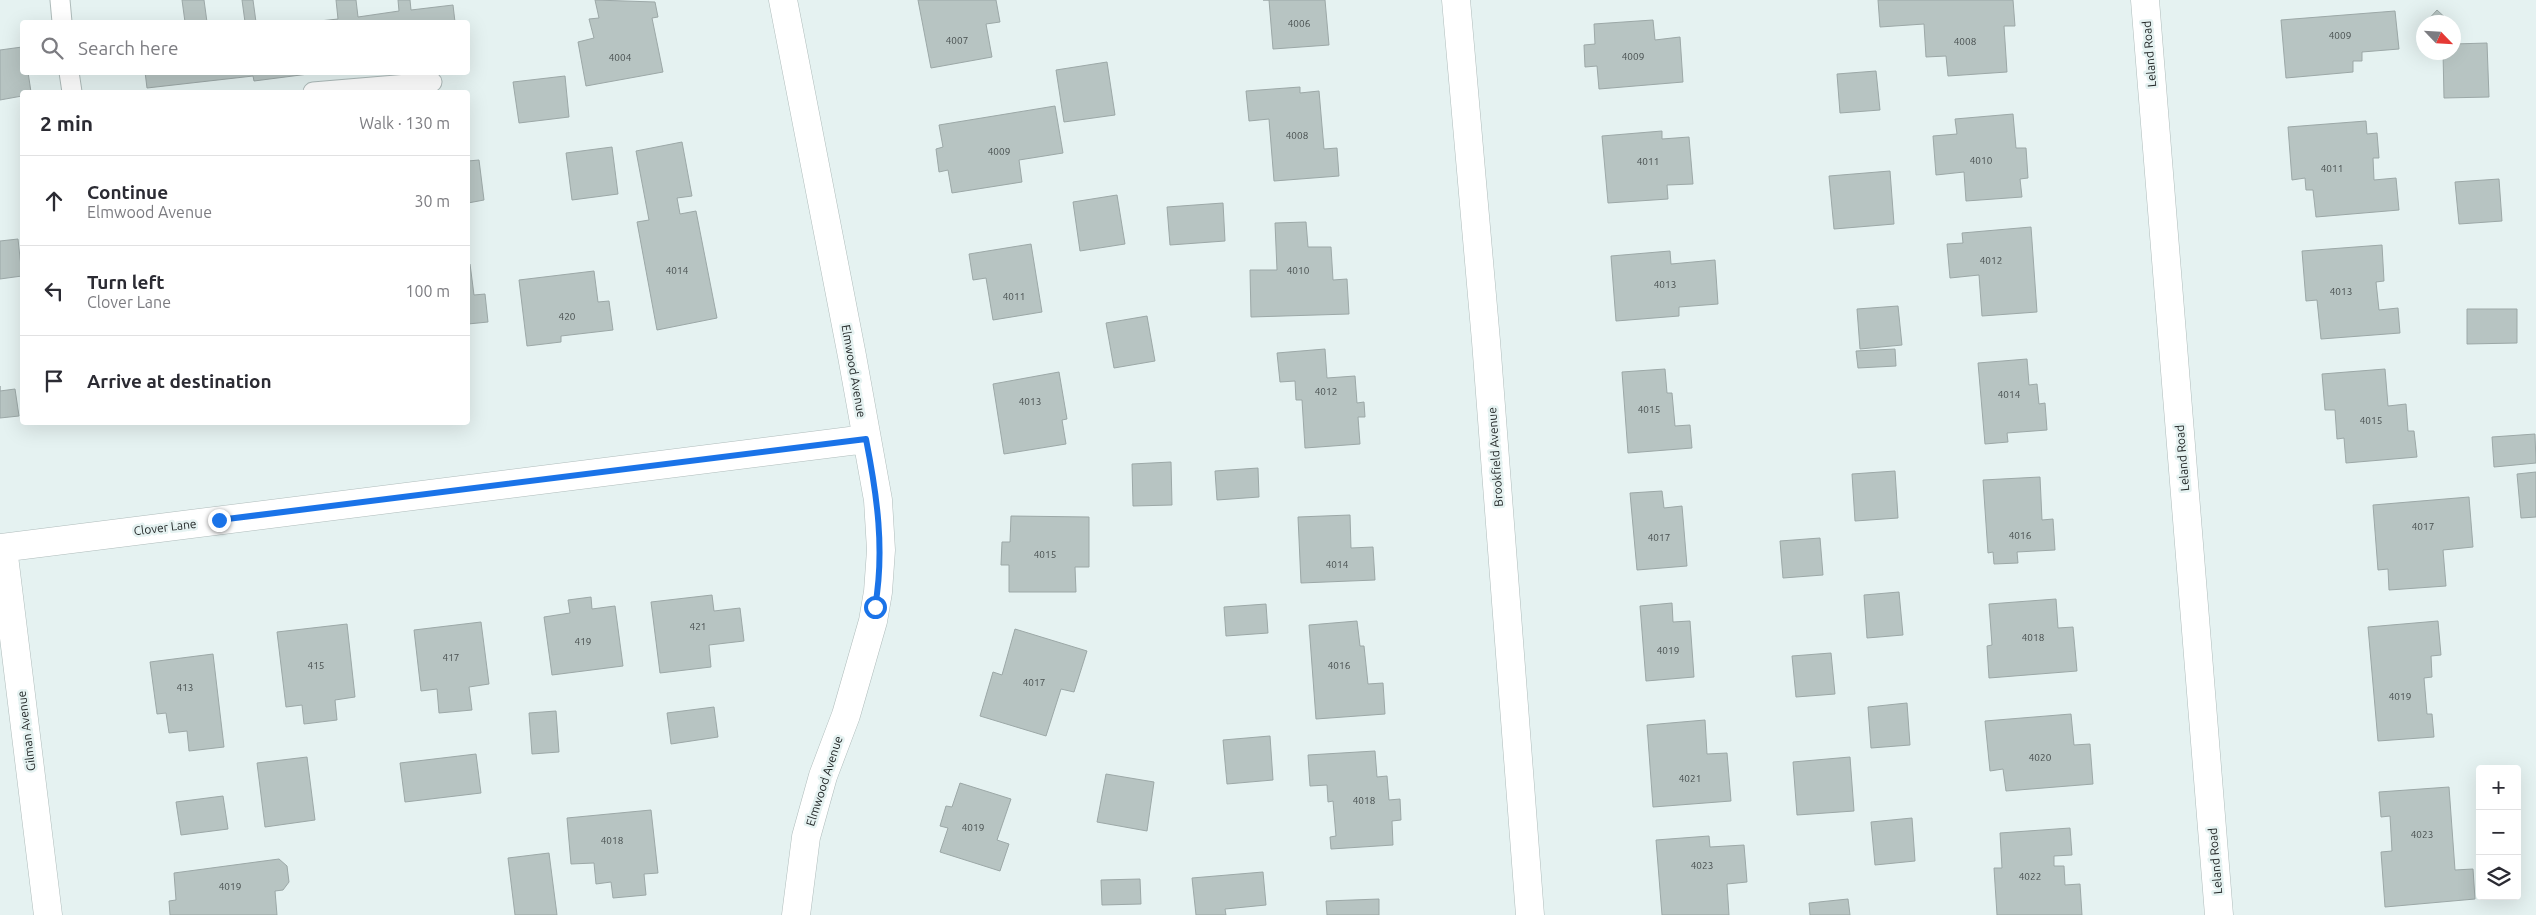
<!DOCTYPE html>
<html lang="en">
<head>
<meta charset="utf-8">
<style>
  body { margin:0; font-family:Ubuntu,sans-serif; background:#f7f7f7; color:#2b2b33 }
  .controls { position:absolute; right:15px; bottom:15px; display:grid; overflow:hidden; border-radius:5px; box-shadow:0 5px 20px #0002 }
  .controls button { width:45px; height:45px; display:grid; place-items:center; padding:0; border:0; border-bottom:1px solid #e1e1e2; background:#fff; color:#2b2b33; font:25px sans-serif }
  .compass { position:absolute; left:2416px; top:15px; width:45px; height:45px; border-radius:50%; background:#fff; box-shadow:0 5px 20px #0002; rotate:115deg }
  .stop { position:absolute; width:15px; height:15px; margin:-11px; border:4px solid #1a73e8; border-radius:50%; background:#fff }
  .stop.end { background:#1a73e8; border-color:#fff; box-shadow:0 1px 5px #0008 }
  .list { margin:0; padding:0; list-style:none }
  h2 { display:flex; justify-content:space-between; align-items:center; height:65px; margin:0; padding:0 20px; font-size:21px }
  h2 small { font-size:16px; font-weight:400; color:#7c7c81 }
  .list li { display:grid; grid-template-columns:32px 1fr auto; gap:15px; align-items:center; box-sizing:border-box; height:90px; padding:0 20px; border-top:1px solid #e1e1e2 }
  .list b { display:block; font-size:19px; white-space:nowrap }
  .list p { margin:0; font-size:16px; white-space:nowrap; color:#7c7c81 }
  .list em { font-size:16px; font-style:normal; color:#7c7c81 }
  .icon { flex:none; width:28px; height:28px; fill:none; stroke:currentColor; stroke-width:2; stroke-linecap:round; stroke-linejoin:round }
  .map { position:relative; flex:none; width:2536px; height:915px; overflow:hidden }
  .search { position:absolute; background:#fff; box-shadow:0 5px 20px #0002; left:20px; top:20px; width:450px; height:55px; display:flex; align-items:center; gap:12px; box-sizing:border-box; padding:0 18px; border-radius:5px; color:#7c7c81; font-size:19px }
  .panel { position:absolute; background:#fff; box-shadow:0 5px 20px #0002; left:20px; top:90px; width:450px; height:335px; border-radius:5px }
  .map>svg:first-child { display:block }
</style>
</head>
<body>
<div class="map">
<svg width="2536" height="915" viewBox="0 0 2536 915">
  <rect width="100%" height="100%" fill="#e5f2f1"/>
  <path fill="#b7c4c2" stroke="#9ca8a7" d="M 182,0 L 204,0 L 207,22 L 185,22 Z
    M 242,0 L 253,0 L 256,22 L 245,22 Z
    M 336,0 L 356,0 L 358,17 L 399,11 L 398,0 L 410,0 L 411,10 L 453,5 L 455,22 L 310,22 L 338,19 Z
    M 595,0 L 655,2 L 658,17 L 652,18 L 663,72 L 586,86 L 578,42 L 594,38 L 589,19 L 599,18 Z
    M 918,0 L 996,0 L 1000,22 L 986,24 L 992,57 L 931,68 Z
    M 1263,0 L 1325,0 L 1329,45 L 1273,49 L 1269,0 Z
    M 1878,0 L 2013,0 L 2015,26 L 2004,26 L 2007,72 L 1948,76 L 1946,56 L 1926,57 L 1924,24 L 1880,27 Z
    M 2437,10 L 2450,22 L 2426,22 Z
    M 2395,11 L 2399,49 L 2362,52 L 2362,61 L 2353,61 L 2353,72 L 2286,78 L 2281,20 Z
    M 1653,20 L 1655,40 L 1680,37 L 1683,82 L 1599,89 L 1597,66 L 1585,67 L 1584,45 L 1595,44 L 1594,24 Z
    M 2487,43 L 2489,97 L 2444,98 L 2443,52 L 2454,52 L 2454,44 Z
    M 22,47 L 22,72 L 28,72 L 31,92 L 22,92 L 22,96 L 0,100 L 0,50 Z
    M 1107,62 L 1115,115 L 1064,122 L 1056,70 Z
    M 1876,71 L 1880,110 L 1840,113 L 1837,74 Z
    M 145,72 L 324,72 L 254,81 L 253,76 L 147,88 Z
    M 565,76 L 569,117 L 519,123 L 513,82 Z
    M 1300,87 L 1300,93 L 1319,91 L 1324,149 L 1337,148 L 1339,176 L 1274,181 L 1269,119 L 1249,121 L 1246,91 Z
    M 1055,106 L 1063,153 L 1019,160 L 1022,182 L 952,193 L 948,170 L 939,172 L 936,149 L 943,147 L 939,125 Z
    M 2013,114 L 2016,148 L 2026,148 L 2028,178 L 2020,179 L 2022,197 L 1966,201 L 1964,172 L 1936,175 L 1933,136 L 1957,134 L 1955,119 Z
    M 2366,121 L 2367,134 L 2377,133 L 2379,158 L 2373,158 L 2374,180 L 2396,178 L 2399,210 L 2316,217 L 2313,190 L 2306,190 L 2305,178 L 2292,180 L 2288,127 Z
    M 1662,131 L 1662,139 L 1689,137 L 1693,184 L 1667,185 L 1668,199 L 1608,203 L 1602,136 Z
    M 682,142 L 692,196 L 677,198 L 680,214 L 696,211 L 717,318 L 657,330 L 637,222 L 649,220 L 636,151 Z
    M 612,147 L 618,194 L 572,200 L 566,153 Z
    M 479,160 L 484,200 L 468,203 L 468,161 Z
    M 1890,171 L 1894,224 L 1834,229 L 1829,176 Z
    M 2499,179 L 2502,221 L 2459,224 L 2455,182 Z
    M 1117,195 L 1125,244 L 1080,251 L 1073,202 Z
    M 1223,203 L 1225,241 L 1170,245 L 1167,207 Z
    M 1306,222 L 1308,247 L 1331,247 L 1333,280 L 1347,279 L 1349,314 L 1251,317 L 1250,270 L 1277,270 L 1275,223 Z
    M 2031,227 L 2037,312 L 1982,316 L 1979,275 L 1950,278 L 1947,244 L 1963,243 L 1962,233 Z
    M 18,239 L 22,276 L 0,279 L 0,241 Z
    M 1031,244 L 1042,312 L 993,320 L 986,278 L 973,280 L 969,254 Z
    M 2382,245 L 2384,281 L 2376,282 L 2379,310 L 2398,308 L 2400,333 L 2321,339 L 2317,300 L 2306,301 L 2302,251 Z
    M 1670,251 L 1671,264 L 1715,260 L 1718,304 L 1679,307 L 1679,316 L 1616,321 L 1611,256 Z
    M 468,264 L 470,264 L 474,295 L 485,294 L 488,322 L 468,324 Z
    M 594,271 L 598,302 L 609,301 L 613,330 L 561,336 L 561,342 L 527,346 L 519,280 Z
    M 1898,306 L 1902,345 L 1860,349 L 1857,309 Z
    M 2467,309 L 2517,309 L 2517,343 L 2467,344 Z
    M 1147,316 L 1155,361 L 1114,368 L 1106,323 Z
    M 1325,349 L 1327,378 L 1355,376 L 1357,403 L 1364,402 L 1365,417 L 1358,417 L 1360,444 L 1305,448 L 1302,400 L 1296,400 L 1295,381 L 1280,382 L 1277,353 Z
    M 1895,349 L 1896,366 L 1858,368 L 1856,351 Z
    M 2027,359 L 2029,385 L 2037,384 L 2039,404 L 2045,403 L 2047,430 L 2007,433 L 2008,442 L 1985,444 L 1978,363 Z
    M 1665,369 L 1667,393 L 1672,393 L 1675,426 L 1690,425 L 1692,448 L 1628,453 L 1622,372 Z
    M 2385,369 L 2388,406 L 2406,404 L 2408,431 L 2414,431 L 2417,457 L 2346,463 L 2344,438 L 2337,439 L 2335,410 L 2325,410 L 2322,374 Z
    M 1059,372 L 1067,419 L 1062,420 L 1066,444 L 1004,454 L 993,384 Z
    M 0,386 L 0,391 L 15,389 L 19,416 L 0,418 Z
    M 2535,434 L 2536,463 L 2494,467 L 2492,437 Z
    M 1171,462 L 1172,505 L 1133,506 L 1132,464 Z
    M 1258,468 L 1259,497 L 1217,500 L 1215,471 Z
    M 1895,471 L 1898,518 L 1855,521 L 1852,474 Z
    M 2536,472 L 2536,517 L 2521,518 L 2517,474 Z
    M 2040,477 L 2042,520 L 2053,519 L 2055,550 L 2017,552 L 2018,563 L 1994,564 L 1993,552 L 1988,553 L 1983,480 Z
    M 1662,491 L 1664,508 L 1682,506 L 1687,566 L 1637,570 L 1630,493 Z
    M 2469,497 L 2473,547 L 2443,550 L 2446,586 L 2389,590 L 2388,569 L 2378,570 L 2373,505 Z
    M 1350,515 L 1351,548 L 1373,547 L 1375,580 L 1301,583 L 1298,517 Z
    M 1011,516 L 1089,517 L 1089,567 L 1075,567 L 1076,592 L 1009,592 L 1009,565 L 1001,565 L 1002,542 L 1010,542 Z
    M 1820,538 L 1823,575 L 1783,578 L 1780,541 Z
    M 1899,592 L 1903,635 L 1867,638 L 1864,595 Z
    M 712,595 L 714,611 L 740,608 L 744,641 L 709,645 L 711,667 L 660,673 L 651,602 Z
    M 591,597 L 592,609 L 615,606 L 623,666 L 552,675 L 544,617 L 570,613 L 568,600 Z
    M 2056,599 L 2058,628 L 2073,627 L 2077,671 L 1989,678 L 1987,646 L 1992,645 L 1989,604 Z
    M 1672,603 L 1673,622 L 1690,621 L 1694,677 L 1646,681 L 1640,606 Z
    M 1266,604 L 1268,633 L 1226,636 L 1224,607 Z
    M 1357,621 L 1360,646 L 1364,646 L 1368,684 L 1383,683 L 1385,714 L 1316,719 L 1309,625 Z
    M 2438,621 L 2441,655 L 2431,656 L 2432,677 L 2424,678 L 2427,714 L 2432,714 L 2434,737 L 2378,741 L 2368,627 Z
    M 481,622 L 489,684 L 469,687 L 472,710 L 439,713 L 437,689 L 421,691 L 414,630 Z
    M 347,624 L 355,697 L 335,700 L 337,720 L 304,724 L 302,705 L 286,707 L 277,632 Z
    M 1015,629 L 1087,651 L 1074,692 L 1061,689 L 1046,736 L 980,716 L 993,672 L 1002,675 Z
    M 1831,653 L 1835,694 L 1796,697 L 1792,656 Z
    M 213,654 L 224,747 L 189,751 L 187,731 L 169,733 L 166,713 L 157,714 L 150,662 Z
    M 1907,703 L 1910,745 L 1871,748 L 1868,707 Z
    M 714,707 L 718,737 L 671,744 L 667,713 Z
    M 556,711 L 559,752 L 532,754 L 529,713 Z
    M 2071,714 L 2074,745 L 2090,744 L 2093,784 L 2006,791 L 2003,769 L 1990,771 L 1985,721 Z
    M 1705,720 L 1707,754 L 1727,753 L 1731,801 L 1653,807 L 1647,725 Z
    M 1270,736 L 1273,780 L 1227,784 L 1223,740 Z
    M 1375,751 L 1377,777 L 1387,776 L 1389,800 L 1400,799 L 1401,820 L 1392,821 L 1393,845 L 1331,849 L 1330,837 L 1336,836 L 1333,801 L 1328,802 L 1327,785 L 1310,786 L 1308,755 Z
    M 476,754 L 481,793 L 405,802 L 400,763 Z
    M 307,757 L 315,820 L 265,827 L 257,763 Z
    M 1850,757 L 1854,811 L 1797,815 L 1793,762 Z
    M 1106,774 L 1154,782 L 1147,831 L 1097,822 Z
    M 960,783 L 1011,799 L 997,840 L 1009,844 L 1000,871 L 940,852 L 948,828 L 940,826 L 946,806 L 952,807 Z
    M 2449,787 L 2455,870 L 2473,869 L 2475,899 L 2385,907 L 2381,852 L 2392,851 L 2390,816 L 2381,817 L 2379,792 Z
    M 223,796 L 228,829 L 181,835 L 176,802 Z
    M 651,810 L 658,873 L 644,874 L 646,895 L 613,898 L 611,882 L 596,884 L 594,863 L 571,864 L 567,818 Z
    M 1912,818 L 1915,861 L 1875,865 L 1871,822 Z
    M 2070,828 L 2072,855 L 2054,856 L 2054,866 L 2064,866 L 2065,885 L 2080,884 L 2082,915 L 1997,915 L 1994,868 L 2002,868 L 2000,833 Z
    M 1709,836 L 1710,847 L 1744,845 L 1747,882 L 1727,884 L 1729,915 L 1662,915 L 1656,840 Z
    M 549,853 L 557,915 L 515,915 L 508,858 Z
    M 279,859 L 287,866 L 289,882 L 283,890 L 275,891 L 277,915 L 170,915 L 169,901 L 176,900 L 174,873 Z
    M 1263,872 L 1266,905 L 1225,909 L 1226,915 L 1196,915 L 1192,878 Z
    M 1140,879 L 1141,904 L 1102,905 L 1101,880 Z
    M 1379,899 L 1379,915 L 1327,915 L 1326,901 Z
    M 1848,899 L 1850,915 L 1810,915 L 1809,903 Z"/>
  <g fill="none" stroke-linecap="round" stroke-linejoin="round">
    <defs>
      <path id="lane" d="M 60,0 L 62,22
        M 69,72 L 72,92
        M 313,92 L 432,82"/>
      <path id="street" d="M 783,0 L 852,356 L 878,500 L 881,550 L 878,592 L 873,621 L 846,715 L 823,776 L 806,837 L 796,915
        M 1456,0 L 1486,341 L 1530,915
        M 2145,0 L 2219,915
        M 0,548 L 866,439
        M 3,548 L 48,915"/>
    </defs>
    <use href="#lane" stroke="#afbcbb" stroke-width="21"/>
    <use href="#street" stroke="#afbcbb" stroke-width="29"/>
    <use href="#lane" stroke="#fff" stroke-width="19"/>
    <use href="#street" stroke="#fff" stroke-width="28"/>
  </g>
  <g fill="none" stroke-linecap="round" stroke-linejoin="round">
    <path stroke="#1a73e8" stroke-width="6" d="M 219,520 L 866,439 C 877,495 885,550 875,607"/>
  </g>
  <g text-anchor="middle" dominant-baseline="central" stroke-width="5" stroke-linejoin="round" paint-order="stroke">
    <g font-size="10" fill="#474e4e">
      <text x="1299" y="23">4006</text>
      <text x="2340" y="35">4009</text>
      <text x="957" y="40">4007</text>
      <text x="1965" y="41">4008</text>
      <text x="1633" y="56">4009</text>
      <text x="620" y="57">4004</text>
      <text x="1297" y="135">4008</text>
      <text x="999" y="151">4009</text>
      <text x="1981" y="160">4010</text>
      <text x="1648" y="161">4011</text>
      <text x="2332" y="168">4011</text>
      <text x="1991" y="260">4012</text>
      <text x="677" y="270">4014</text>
      <text x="1298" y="270">4010</text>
      <text x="1665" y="284">4013</text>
      <text x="2341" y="291">4013</text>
      <text x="1014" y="296">4011</text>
      <text x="567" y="316">420</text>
      <text x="1326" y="391">4012</text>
      <text x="2009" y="394">4014</text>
      <text x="1030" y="401">4013</text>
      <text x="1649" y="409">4015</text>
      <text x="2371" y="420">4015</text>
      <text x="2423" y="526">4017</text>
      <text x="2020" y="535">4016</text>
      <text x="1659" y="537">4017</text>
      <text x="1045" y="554">4015</text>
      <text x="1337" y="564">4014</text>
      <text x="698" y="626">421</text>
      <text x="2033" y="637">4018</text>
      <text x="583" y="641">419</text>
      <text x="1668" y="650">4019</text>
      <text x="451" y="657">417</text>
      <text x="316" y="665">415</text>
      <text x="1339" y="665">4016</text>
      <text x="1034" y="682">4017</text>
      <text x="185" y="687">413</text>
      <text x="2400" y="696">4019</text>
      <text x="2040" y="757">4020</text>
      <text x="1690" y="778">4021</text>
      <text x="1364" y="800">4018</text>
      <text x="973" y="827">4019</text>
      <text x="2422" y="834">4023</text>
      <text x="612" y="840">4018</text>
      <text x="1702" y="865">4023</text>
      <text x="2030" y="876">4022</text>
      <text x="230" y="886">4019</text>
    </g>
    <g font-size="12" fill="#222727" stroke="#e5f2f1">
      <text transform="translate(2149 54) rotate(-95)">Leland Road</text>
      <text transform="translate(854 371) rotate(80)">Elmwood Avenue</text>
      <text transform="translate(1495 457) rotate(-94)">Brookfield Avenue</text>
      <text transform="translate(2182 458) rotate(-95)">Leland Road</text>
      <text transform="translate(165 527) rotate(-7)">Clover Lane</text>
      <text transform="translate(26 731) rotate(-97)">Gilman Avenue</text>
      <text transform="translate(824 781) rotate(-72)">Elmwood Avenue</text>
      <text transform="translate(2215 861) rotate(-95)">Leland Road</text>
    </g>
  </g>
</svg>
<div class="controls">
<button>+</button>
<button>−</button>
<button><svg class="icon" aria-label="layers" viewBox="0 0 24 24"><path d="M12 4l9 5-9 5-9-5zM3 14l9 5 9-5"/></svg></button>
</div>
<svg class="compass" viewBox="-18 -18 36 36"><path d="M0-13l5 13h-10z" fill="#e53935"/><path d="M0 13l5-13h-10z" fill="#7c7c81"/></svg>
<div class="stop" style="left:875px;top:607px"></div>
<div class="stop end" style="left:219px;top:520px"></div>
<div class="search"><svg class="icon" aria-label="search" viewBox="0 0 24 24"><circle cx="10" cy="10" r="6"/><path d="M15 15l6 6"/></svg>Search here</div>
<section class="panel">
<h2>2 min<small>Walk · 130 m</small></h2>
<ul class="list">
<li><svg class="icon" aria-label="ahead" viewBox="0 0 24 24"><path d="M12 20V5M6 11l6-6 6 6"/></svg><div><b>Continue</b><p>Elmwood Avenue</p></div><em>30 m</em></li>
<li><svg class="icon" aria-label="left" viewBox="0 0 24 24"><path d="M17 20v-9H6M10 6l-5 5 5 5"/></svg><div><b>Turn left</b><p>Clover Lane</p></div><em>100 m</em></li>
<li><svg class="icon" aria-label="arrive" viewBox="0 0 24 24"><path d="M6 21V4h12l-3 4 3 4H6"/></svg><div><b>Arrive at destination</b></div></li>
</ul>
</section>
</div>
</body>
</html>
